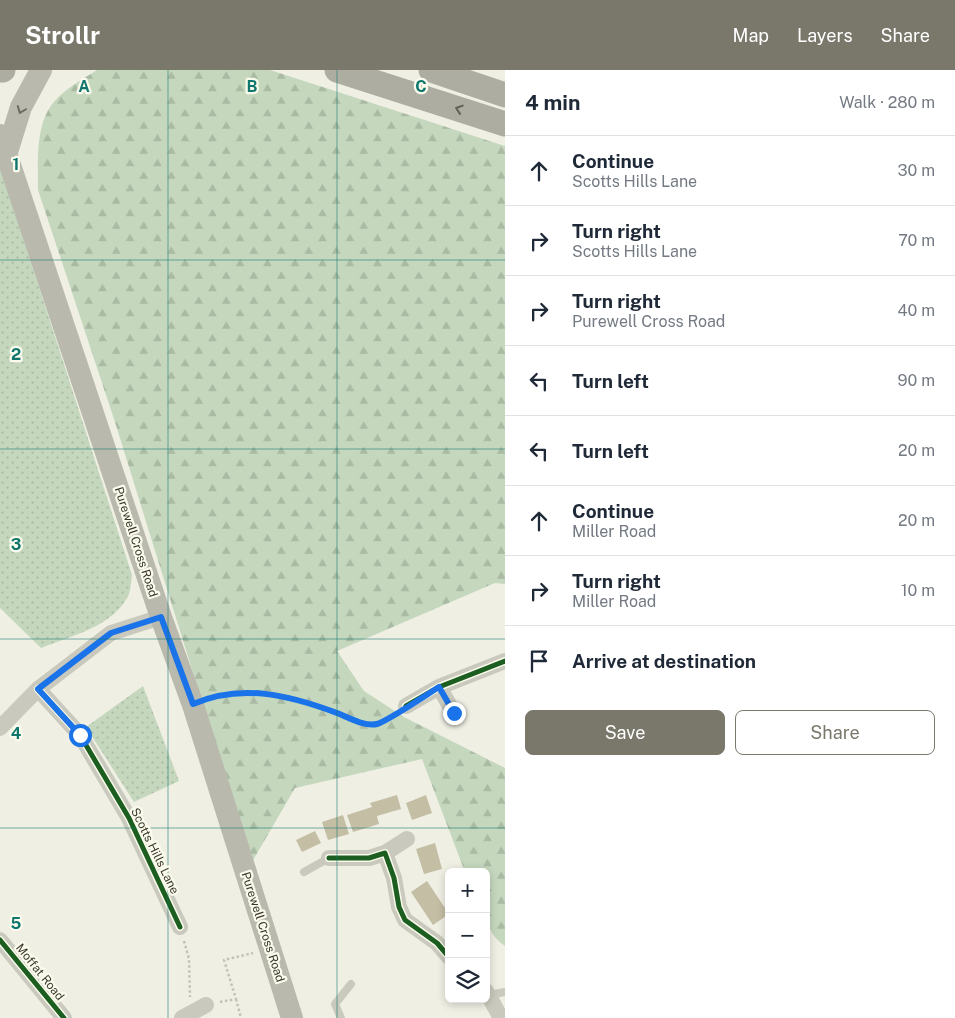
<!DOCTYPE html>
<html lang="en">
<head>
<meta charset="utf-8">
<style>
  body { margin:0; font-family:"Public Sans",sans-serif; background:#f6f6f7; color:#1f2937 }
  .controls { position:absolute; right:15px; bottom:15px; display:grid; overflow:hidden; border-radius:8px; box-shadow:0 2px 8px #0003 }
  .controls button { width:45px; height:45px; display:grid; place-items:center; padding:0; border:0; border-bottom:1px solid #e0e1e3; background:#fff; color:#1f2937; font:25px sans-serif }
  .stop { position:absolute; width:15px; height:15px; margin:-11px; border:4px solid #1a73e8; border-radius:50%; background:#fff }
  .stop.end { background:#1a73e8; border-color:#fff; box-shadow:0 1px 5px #0008 }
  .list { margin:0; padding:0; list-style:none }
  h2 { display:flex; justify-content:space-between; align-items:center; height:65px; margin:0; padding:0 20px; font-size:21px }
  h2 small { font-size:16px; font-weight:400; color:#747a83 }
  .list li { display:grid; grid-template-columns:32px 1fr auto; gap:15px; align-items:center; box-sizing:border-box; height:70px; padding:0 20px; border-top:1px solid #e0e1e3 }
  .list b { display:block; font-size:19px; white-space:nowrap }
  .list p { margin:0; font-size:16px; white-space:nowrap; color:#747a83 }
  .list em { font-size:16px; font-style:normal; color:#747a83 }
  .actions { display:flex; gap:10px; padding:15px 20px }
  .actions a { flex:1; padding:11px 0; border:1px solid #7a786b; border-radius:8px; text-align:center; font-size:18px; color:#7a786b }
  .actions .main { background:#7a786b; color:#fff }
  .icon { flex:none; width:28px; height:28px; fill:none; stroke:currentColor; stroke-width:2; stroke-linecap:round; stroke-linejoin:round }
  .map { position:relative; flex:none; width:505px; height:948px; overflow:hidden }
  header { display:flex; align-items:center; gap:30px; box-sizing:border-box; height:70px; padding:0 25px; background:#7a786b; color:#fff }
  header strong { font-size:24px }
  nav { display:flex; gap:28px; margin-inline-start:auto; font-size:18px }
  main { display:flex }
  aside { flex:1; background:#fff }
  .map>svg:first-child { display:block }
</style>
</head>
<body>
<header>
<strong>Strollr</strong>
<nav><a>Map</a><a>Layers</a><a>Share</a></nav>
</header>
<main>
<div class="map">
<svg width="505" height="948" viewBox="0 0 505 948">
  <defs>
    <pattern id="grass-dots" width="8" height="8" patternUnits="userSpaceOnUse" patternTransform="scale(1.25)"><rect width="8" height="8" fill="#c5d8be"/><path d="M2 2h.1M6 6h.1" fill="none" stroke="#aabaa3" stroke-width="1.8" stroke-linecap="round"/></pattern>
    <pattern id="forest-firs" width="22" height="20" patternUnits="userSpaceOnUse" patternTransform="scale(1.25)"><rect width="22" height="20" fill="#c5d8be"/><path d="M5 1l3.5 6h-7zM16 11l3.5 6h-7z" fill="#aabaa3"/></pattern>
  </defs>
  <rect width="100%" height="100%" fill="#efefe4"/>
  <path fill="url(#grass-dots)" d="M 0,96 L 132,505 C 131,511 131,518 129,524 C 115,556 71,566 41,578 L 0,538 Z
    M 143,616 L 179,711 L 134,732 L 86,657 Z"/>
  <path fill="url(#forest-firs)" d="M 97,0 L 270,0 L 505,76 L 505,514 L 495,513 L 337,581 L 364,621 L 404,647 L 505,698 L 505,876 C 479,858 486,830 486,802 L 465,802 L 422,689 L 295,718 L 252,792 L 114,349 L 38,120 C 38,93 35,55 53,33 C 64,19 83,9 97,0 Z"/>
  <path fill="#c4bea5" d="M 397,725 L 401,739 L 377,746 L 379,754 L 353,762 L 347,745 L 372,737 L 370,733 Z
    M 426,725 L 432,743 L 412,750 L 406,733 Z
    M 343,745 L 349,764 L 328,770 L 322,752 Z
    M 315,761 L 321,773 L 302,782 L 296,770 Z
    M 435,773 L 442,799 L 424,804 L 416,779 Z
    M 427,811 L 449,844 L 433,855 L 411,822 Z"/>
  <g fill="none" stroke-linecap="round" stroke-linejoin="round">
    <path stroke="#c2c2b5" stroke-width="2.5" stroke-dasharray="2.5 2.5" stroke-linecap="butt" d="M 210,627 L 236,623 L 270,623 L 299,630 L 363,652 L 376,654 L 394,643
      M 184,871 L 189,889 L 190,927
      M 236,929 L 241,948
      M 220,932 L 236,929 L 224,890 L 253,883"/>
    <path stroke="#c9c9bd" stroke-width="8" d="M 304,802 L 329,788
      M 490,925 L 505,922
      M 341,948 L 335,934 L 351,914"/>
    <path stroke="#c9c9bd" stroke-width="16" d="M 439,617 L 454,643
      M 38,619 L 80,665 L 129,748 L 180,857
      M 406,636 L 439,617 L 505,591
      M 0,658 L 38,619 L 111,563 L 161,547
      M 385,783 L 407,769
      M 329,788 L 369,788 L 385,783 L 394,808 L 399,837 L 405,850 L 437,873 L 449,887
      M 0,870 L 64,948
      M 486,921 L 501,948
      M 182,948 L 206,935"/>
    <path stroke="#b9b9ad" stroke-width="22" d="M 0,65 L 161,547 L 193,635 L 292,948
      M 7,82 L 21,37 L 41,0"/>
    <path stroke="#aeada2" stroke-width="25" d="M 0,0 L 3,0
      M 337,0 L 505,54
      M 431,0 L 505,25"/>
    <defs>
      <path id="cycleway" d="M 38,619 L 80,665 L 129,748 L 180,857
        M 406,636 L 439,617 L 505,591
        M 329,788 L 369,788 L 385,783 L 394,808 L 399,837 L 405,850 L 437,873 L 449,887
        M 0,870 L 64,948"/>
    </defs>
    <use href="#cycleway" stroke="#fafbec" stroke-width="8"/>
    <use href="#cycleway" stroke="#1b5e20" stroke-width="5"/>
  </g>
  <defs><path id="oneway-chevron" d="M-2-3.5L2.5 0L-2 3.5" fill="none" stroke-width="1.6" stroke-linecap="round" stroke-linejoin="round" transform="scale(1.25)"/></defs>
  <use stroke="#636154" href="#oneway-chevron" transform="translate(459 39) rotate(-162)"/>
  <use stroke="#6d6c5e" href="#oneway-chevron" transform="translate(21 40) rotate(111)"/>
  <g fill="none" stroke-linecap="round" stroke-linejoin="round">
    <path stroke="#1a73e8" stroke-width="6" d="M 80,665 L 38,619 L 111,563 L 161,547 L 193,634 C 241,613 289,625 337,643 C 347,647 365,657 377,654 C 388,651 426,625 439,617 L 454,643"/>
  </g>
  <path fill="none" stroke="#0f766e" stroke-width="1" stroke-opacity="0.55" d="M 168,0 L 168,948M 337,0 L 337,948M 0,190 L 505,190M 0,379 L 505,379M 0,569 L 505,569M 0,758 L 505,758"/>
  <g text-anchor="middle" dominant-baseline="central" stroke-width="4.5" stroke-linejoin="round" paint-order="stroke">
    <g font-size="12" fill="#3b382a" stroke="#fafbec">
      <text transform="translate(136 472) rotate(72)">Purewell Cross Road</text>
      <text transform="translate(155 781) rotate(64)">Scotts Hills Lane</text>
      <text transform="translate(263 857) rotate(72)">Purewell Cross Road</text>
      <text transform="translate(40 902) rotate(51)">Moffat Road</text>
    </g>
  </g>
  <g font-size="16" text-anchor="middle" font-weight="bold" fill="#0f766e" stroke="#fafbec" stroke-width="4.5" stroke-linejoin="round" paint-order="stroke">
    <text x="84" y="22">A</text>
    <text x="252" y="22">B</text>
    <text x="421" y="22">C</text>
    <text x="16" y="100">1</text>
    <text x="16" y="290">2</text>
    <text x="16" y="480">3</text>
    <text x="16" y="669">4</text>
    <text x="16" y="859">5</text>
  </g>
</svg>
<div class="controls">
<button>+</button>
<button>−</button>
<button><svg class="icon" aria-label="layers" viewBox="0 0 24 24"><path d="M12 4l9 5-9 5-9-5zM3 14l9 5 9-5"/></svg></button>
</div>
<div class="stop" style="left:80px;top:665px"></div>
<div class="stop end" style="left:454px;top:643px"></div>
</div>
<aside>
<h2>4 min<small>Walk · 280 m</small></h2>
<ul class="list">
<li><svg class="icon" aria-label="ahead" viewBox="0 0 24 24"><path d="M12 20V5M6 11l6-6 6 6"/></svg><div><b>Continue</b><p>Scotts Hills Lane</p></div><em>30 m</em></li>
<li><svg class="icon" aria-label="right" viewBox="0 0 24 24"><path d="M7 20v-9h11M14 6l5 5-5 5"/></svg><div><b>Turn right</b><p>Scotts Hills Lane</p></div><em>70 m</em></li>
<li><svg class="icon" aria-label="right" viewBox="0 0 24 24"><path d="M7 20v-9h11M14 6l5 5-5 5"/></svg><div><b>Turn right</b><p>Purewell Cross Road</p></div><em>40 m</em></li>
<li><svg class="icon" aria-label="left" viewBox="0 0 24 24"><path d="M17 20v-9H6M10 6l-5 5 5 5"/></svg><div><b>Turn left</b></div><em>90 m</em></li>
<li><svg class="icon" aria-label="left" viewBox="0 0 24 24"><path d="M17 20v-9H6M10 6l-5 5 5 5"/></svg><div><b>Turn left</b></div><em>20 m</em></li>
<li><svg class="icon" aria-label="ahead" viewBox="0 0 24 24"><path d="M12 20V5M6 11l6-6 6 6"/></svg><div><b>Continue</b><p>Miller Road</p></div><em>20 m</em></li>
<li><svg class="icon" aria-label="right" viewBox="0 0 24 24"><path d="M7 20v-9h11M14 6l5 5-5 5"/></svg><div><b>Turn right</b><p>Miller Road</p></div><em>10 m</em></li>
<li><svg class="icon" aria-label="arrive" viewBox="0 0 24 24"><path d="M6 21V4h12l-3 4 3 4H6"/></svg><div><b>Arrive at destination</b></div></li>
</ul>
<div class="actions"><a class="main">Save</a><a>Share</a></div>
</aside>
</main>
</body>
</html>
